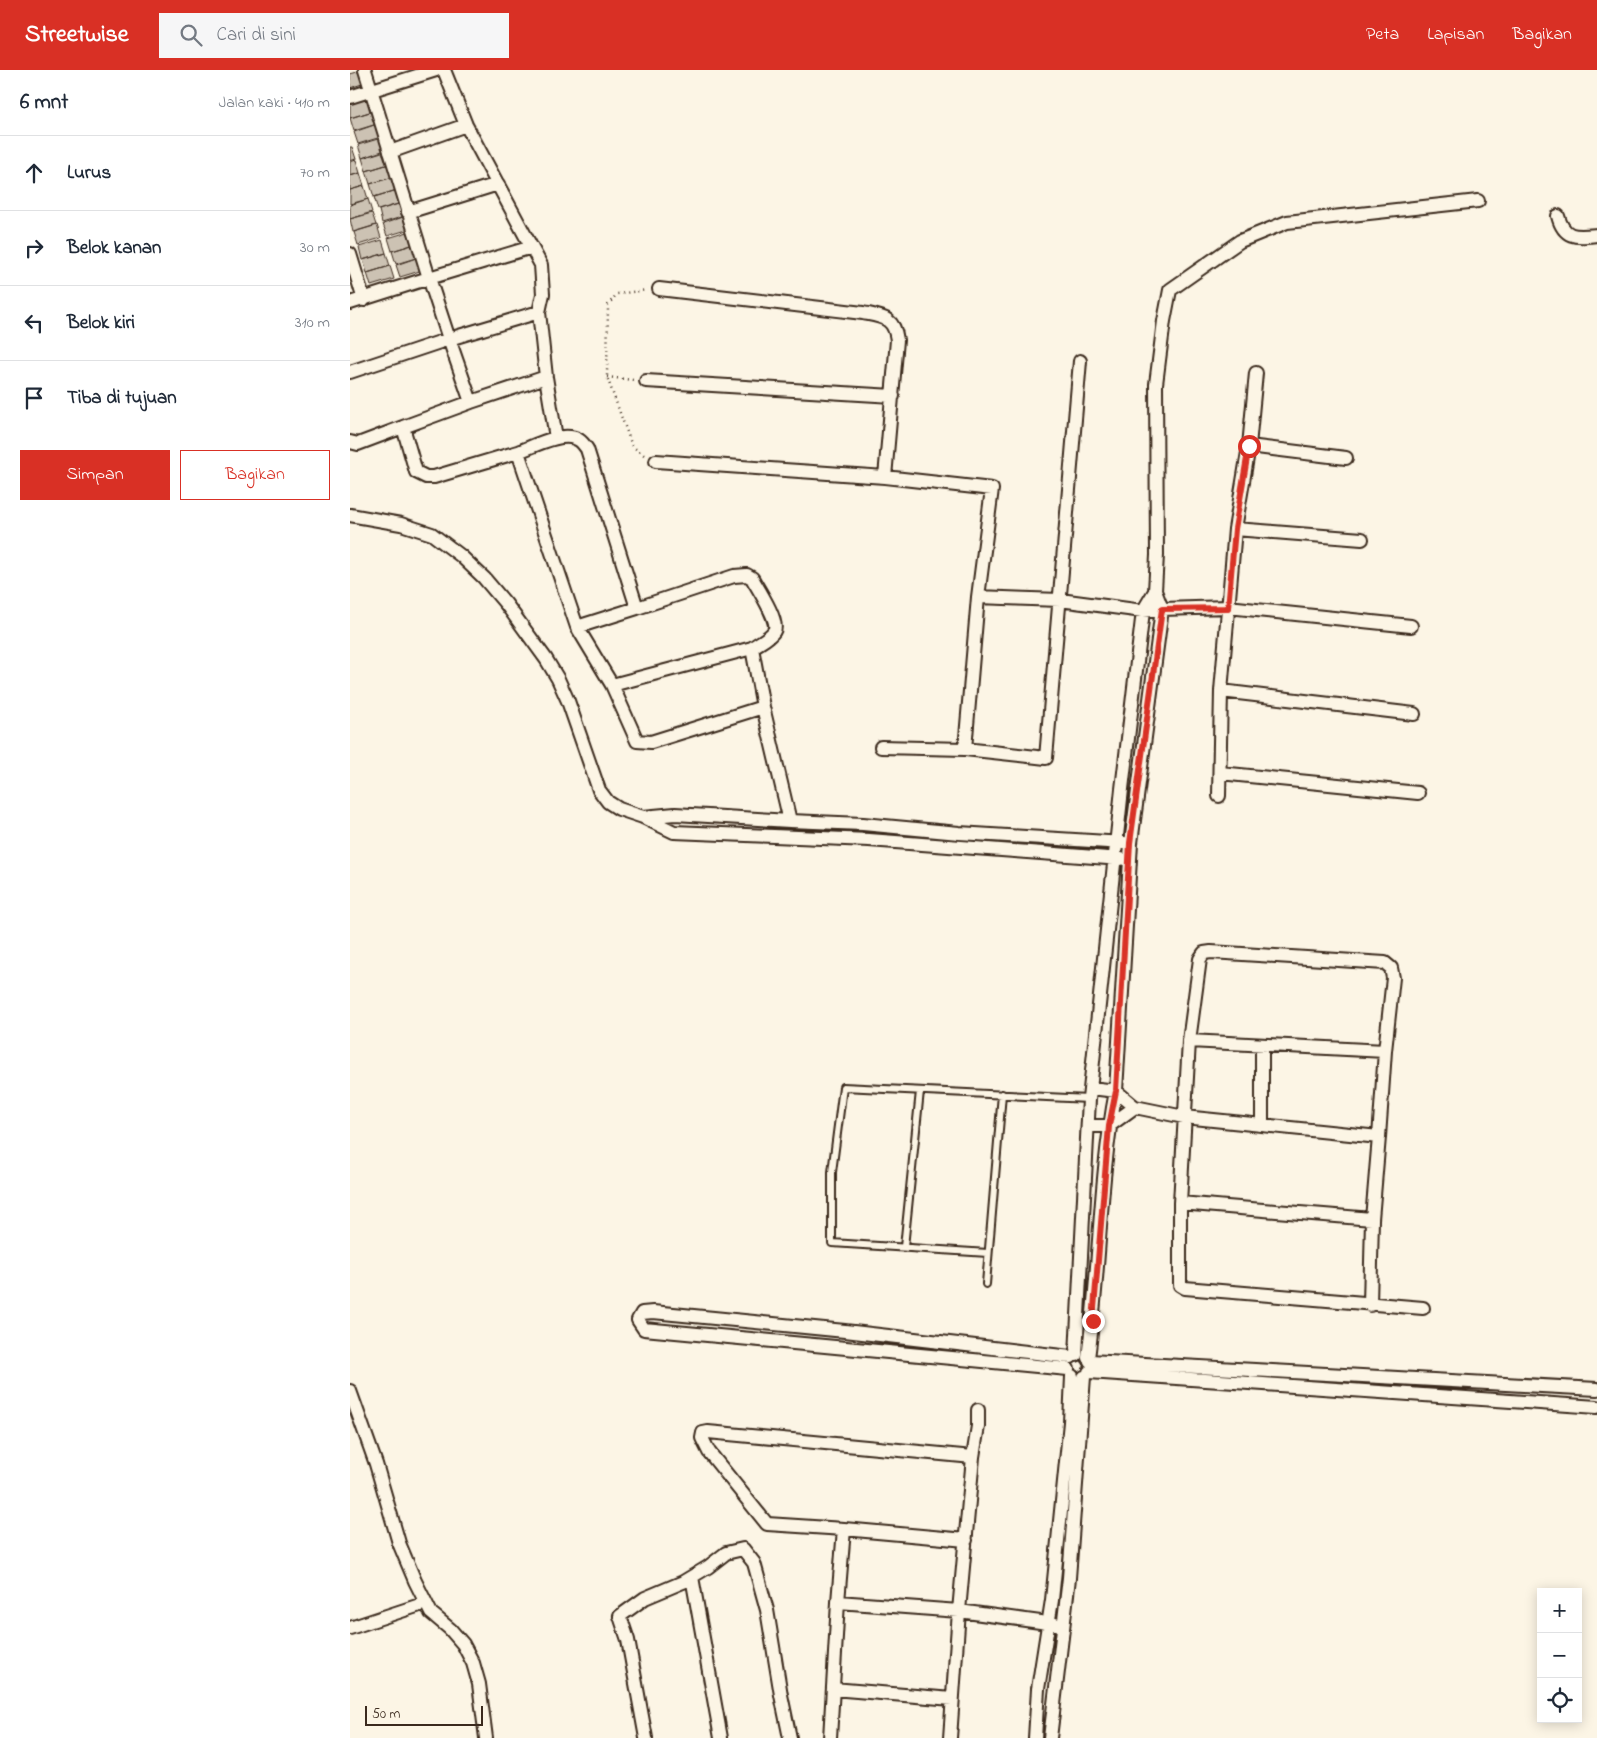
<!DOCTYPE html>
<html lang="id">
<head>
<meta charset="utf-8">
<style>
  body { margin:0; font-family:"Indie Flower",sans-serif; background:#f6f6f7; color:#1f2937 }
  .controls { position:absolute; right:15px; bottom:15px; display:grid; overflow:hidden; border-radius:0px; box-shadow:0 2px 12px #0003 }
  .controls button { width:45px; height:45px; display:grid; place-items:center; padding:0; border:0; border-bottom:1px solid #e0e1e3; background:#fff; color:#1f2937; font:25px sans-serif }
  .scale { position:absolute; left:15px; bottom:12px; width:118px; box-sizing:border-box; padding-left:5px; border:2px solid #3b2a1e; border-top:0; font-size:14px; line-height:18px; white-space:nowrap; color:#3b2a1e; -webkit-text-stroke:4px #fcf5e5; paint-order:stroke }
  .stop { position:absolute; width:15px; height:15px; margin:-11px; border:4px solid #d93025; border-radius:50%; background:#fff }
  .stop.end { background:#d93025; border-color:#fff; box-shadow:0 1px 5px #0008 }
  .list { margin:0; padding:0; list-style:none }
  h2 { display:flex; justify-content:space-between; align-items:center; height:65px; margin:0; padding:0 20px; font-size:21px }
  h2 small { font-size:16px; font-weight:400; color:#747a83 }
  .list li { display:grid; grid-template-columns:32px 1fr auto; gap:15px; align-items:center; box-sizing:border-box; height:75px; padding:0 20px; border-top:1px solid #e0e1e3 }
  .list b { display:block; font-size:19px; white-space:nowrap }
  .list em { font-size:16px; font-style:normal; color:#747a83 }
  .actions { display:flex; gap:10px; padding:15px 20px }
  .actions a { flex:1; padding:11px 0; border:1px solid #d93025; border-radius:0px; text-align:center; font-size:18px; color:#d93025 }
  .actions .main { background:#d93025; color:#fff }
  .icon { flex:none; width:28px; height:28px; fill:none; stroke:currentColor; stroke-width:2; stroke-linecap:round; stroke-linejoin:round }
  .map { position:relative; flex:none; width:1247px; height:1668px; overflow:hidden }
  header { display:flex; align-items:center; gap:30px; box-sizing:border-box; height:70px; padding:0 25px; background:#d93025; color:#fff }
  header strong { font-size:24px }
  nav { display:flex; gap:28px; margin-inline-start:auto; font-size:18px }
  .search { width:350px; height:45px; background:#f6f6f7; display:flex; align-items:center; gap:12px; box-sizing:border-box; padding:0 18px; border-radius:0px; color:#747a83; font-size:19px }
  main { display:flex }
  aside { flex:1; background:#fff }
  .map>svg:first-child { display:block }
</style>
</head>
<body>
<header>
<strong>Streetwise</strong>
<div class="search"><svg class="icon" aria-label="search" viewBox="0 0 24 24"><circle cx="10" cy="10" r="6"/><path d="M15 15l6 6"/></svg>Cari di sini</div>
<nav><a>Peta</a><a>Lapisan</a><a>Bagikan</a></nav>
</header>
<main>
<aside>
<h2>6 mnt<small>Jalan kaki · 410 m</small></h2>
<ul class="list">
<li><svg class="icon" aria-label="ahead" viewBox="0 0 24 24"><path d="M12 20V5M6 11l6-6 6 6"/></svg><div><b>Lurus</b></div><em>70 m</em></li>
<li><svg class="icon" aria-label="right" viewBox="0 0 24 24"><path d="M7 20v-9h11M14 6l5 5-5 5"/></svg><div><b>Belok kanan</b></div><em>30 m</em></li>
<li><svg class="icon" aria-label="left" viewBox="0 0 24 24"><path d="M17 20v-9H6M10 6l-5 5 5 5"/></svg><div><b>Belok kiri</b></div><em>310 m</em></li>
<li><svg class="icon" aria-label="arrive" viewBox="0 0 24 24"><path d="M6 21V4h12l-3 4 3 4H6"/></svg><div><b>Tiba di tujuan</b></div></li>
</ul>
<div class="actions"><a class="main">Simpan</a><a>Bagikan</a></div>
</aside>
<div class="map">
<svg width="1247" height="1668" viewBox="0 0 1247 1668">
  <rect width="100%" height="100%" fill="#fcf5e5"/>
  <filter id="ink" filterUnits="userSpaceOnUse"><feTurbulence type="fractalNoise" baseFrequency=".02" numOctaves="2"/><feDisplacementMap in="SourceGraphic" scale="10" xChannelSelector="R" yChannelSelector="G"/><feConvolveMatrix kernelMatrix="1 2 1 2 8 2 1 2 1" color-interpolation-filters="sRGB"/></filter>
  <g filter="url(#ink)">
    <path fill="#ccc2b3" stroke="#3b2a1e" d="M 11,1 L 15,13 L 0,18 L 0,4 Z
      M 18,28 L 23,41 L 0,48 L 0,34 Z
      M 23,41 L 27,54 L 4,61 L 0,48 Z
      M 27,54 L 31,67 L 8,74 L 4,62 Z
      M 31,68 L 35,80 L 12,88 L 8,75 Z
      M 0,77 L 2,77 L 6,89 L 0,91 Z
      M 35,81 L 39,94 L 16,101 L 12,88 Z
      M 6,90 L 10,103 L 0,106 L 0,92 Z
      M 39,94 L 43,107 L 20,114 L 16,101 Z
      M 10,103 L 14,116 L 0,120 L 0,106 Z
      M 43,107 L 47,120 L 24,127 L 20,114 Z
      M 14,116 L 18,129 L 0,134 L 0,120 Z
      M 47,120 L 51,133 L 28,140 L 24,127 Z
      M 18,129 L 22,142 L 0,149 L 0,135 Z
      M 52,133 L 55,146 L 32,153 L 29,140 Z
      M 22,143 L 26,155 L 3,162 L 0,149 Z
      M 56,146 L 60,159 L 37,166 L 33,154 Z
      M 27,155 L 31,168 L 8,175 L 4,162 Z
      M 61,161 L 65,174 L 42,181 L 38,168 Z
      M 32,170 L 36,183 L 12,190 L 9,177 Z
      M 65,174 L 69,187 L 46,194 L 42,181 Z
      M 36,183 L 40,196 L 17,203 L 13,190 Z
      M 69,187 L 73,200 L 50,207 L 46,195 Z
      M 40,196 L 44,209 L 21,216 L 17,203 Z"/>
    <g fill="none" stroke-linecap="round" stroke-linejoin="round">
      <defs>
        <path id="lane" d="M 554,1177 L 570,1021
          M 638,1183 L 482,1173 L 482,1102 L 493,1017 L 739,1029
          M 636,1214 L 652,1024"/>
        <path id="street" d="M 15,0 L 79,208 L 182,177
          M 94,0 L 116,55 L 191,195 L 193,224 L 189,242 L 196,307 L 206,368
          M 0,27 L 86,0
          M 40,82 L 116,55
          M 58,142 L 148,114
          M 1208,146 C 1214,169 1226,167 1247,165
          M 0,184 L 14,230
          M 309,219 L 513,243 C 533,247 544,247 547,270 L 535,407
          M 0,233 L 79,208 L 99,269 L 0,302
          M 296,311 L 543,326
          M 121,332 L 99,269 L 189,242
          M 53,357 L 121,332 L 196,307
          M 0,372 L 8,374 L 53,357 L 66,402 L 76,407 L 84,407 L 168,382 L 227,557 L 262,615 L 287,671 L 301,672 L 413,637 L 440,751
          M 899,376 L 906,303
          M 168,382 C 184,376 214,360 229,370 C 232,372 235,376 237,379 L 287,538 L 227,557
          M 306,391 L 535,407 L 642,419 L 628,527 L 615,679
          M 0,445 L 51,454 L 82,464 L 111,486 L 134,508 L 156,534 L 196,589 L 208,609 L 218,631 L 249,720 L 258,732 L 269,739 L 293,747 L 324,762 L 519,770 L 771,789
          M 885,459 L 1012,469
          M 805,521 L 807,485 L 806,314 L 814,251 L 820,220 L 890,171 L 937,152 L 1128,131
          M 628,527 L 710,530 L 793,541 L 812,539 L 878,537 L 1061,556
          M 287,538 L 384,506 L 397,505 L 402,508 C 407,517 430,552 424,561 C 420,568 408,573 402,578 L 413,637
          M 262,615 L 402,578
          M 871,621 L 1064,644
          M 531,677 L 615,679 L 696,688 L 730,291
          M 870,703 L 1068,723
          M 869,726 L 871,621 L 885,459 L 899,376 L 996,388
          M 293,747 L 325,744 L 440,751 L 513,754 L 609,763 L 774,773
          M 839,971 L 1035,981
          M 741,1018 L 766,1021 L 785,1037 L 834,1047 L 1029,1067 L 1022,1149 L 830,1133 L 830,1215 L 835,1218 L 1073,1238
          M 912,1055 L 912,975
          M 739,1056 L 759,1056 L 785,1037
          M 830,1133 L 839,971 L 850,889 L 854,883 L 861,882 L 1035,893 L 1041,898 L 1043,908 L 1035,981 L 1029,1067
          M 1020,1235 L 1022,1149
          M 726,1285 L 739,1029 L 772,719 L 793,541 L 805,521 L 812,539 L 781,773 L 766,1021 C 749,1109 750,1200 738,1288
          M 740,1291 L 1247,1319
          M 718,1299 L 294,1259 L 288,1250 L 292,1243 L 303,1242 L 495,1261 L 721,1287
          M 739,1302 L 1247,1337
          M 0,1321 L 26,1394 L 49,1473 L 65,1511 L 81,1543 L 100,1559 L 113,1574 L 123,1593 L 129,1614 L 136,1668
          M 616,1470 L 494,1459 L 417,1454 L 359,1382 L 352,1368 L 353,1363 L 358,1362 L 623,1387
          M 342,1507 L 371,1668
          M 488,1532 L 609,1541 L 705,1554
          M 0,1558 L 76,1533
          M 483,1619 L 602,1629
          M 296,1668 L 278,1570 L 270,1546 L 295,1528 L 333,1512 L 358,1497 L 376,1483 L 393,1479 L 404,1493 L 417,1540 L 431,1625 L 440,1668
          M 480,1668 L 488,1532 L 494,1459
          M 600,1668 L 609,1541 L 623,1387 L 628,1356 L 628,1340
          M 685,1668 L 688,1619 L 702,1530 L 720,1352 L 722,1306
          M 700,1668 L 719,1508 L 734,1307"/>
      </defs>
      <use href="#lane" stroke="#3b2a1e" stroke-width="10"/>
      <use href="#street" stroke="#3b2a1e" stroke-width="16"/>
      <path stroke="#3b2a1e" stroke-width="2.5" stroke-dasharray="1 4" stroke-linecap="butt" d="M 257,307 L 283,310
        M 294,385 L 282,376 L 257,307 L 258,235 L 267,224 L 297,220"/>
      <use href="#lane" stroke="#fcf5e5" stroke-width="6"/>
      <use href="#street" stroke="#fcf5e5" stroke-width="12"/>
    </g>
  </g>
  <g fill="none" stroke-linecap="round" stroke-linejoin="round" filter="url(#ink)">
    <path stroke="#d93025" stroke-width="6" d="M 743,1251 L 759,1056 L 766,1021 L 780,773 L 812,539 L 878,538 L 885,459 L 899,376"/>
  </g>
</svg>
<div class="controls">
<button>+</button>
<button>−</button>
<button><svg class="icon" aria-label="locate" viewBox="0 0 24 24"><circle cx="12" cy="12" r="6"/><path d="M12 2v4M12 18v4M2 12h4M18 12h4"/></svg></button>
</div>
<div class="scale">50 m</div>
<div class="stop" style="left:899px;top:376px"></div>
<div class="stop end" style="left:743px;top:1251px"></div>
</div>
</main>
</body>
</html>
